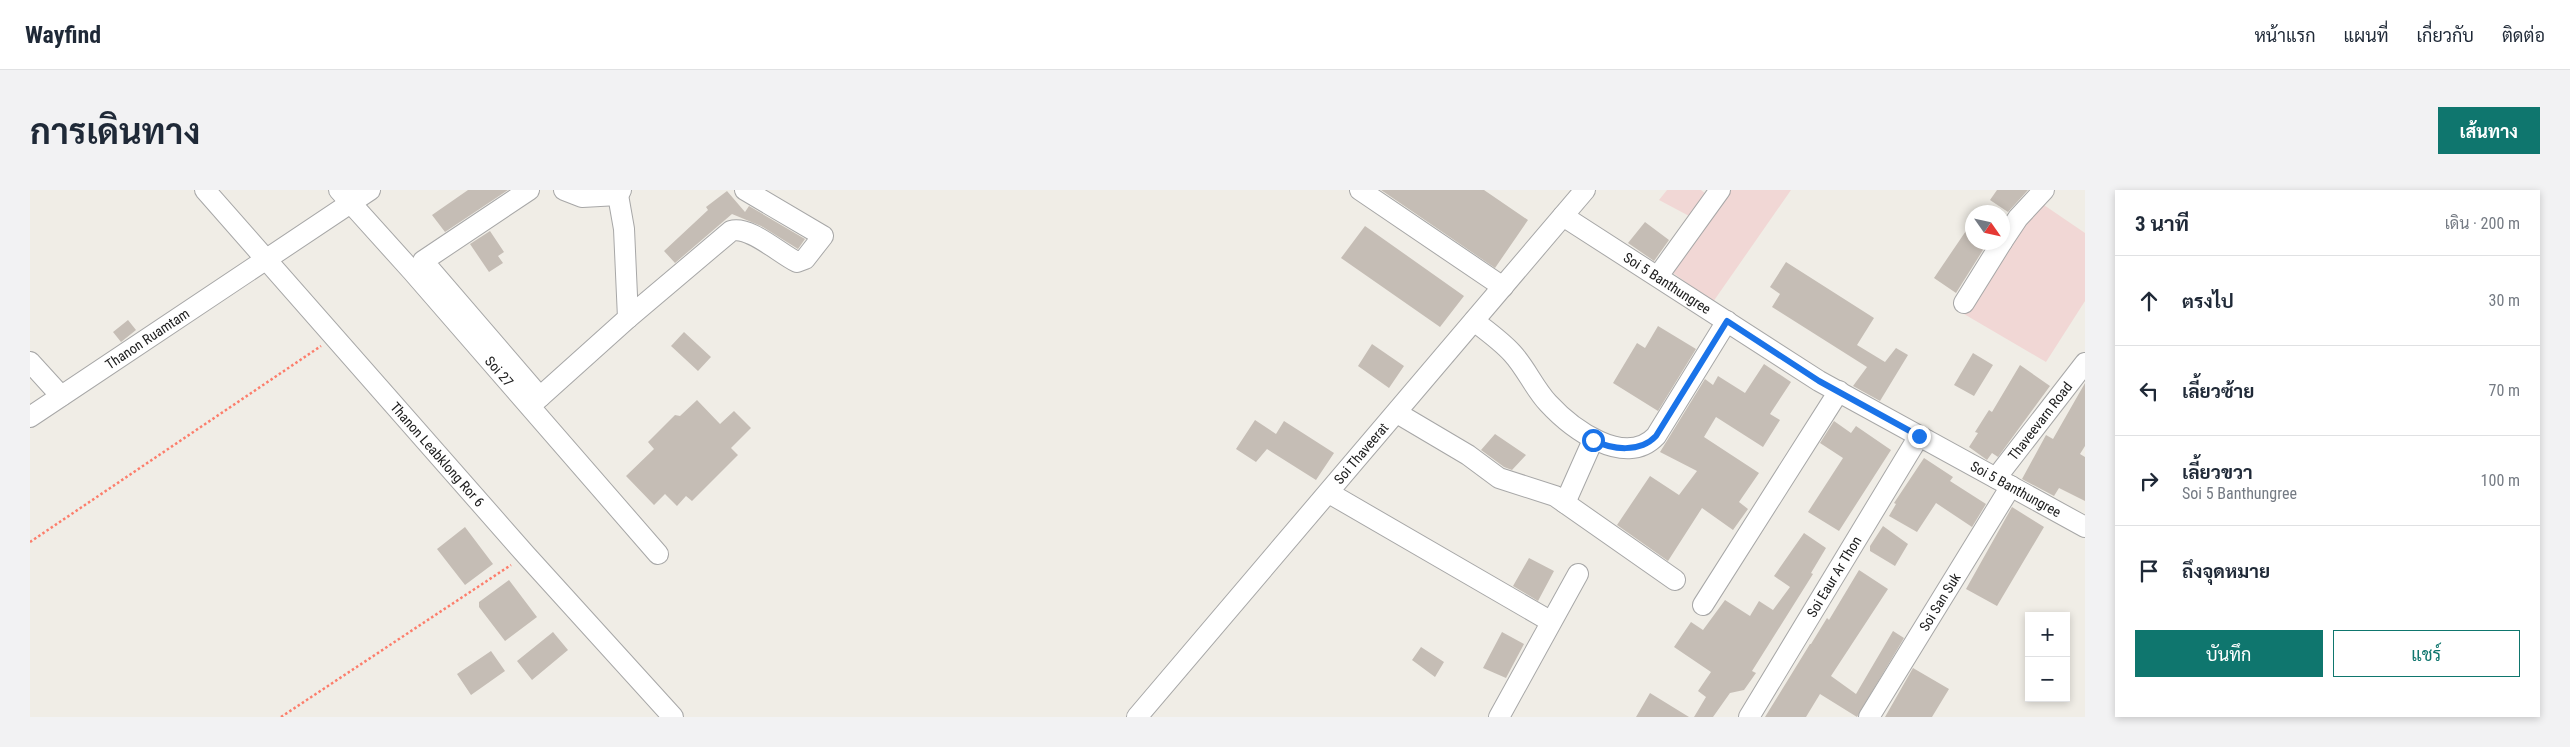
<!DOCTYPE html>
<html lang="th">
<head>
<meta charset="utf-8">
<style>
  body { margin:0; font-family:"Roboto Condensed",Sarabun,sans-serif; background:#f2f2f3; color:#1f2937 }
  .controls { position:absolute; right:15px; bottom:15px; display:grid; overflow:hidden; border-radius:0px; box-shadow:0 2px 8px #0003 }
  .controls button { width:45px; height:45px; display:grid; place-items:center; padding:0; border:0; border-bottom:1px solid #e0e1e3; background:#fff; color:#1f2937; font:25px sans-serif }
  .compass { position:absolute; left:1935px; top:15px; width:45px; height:45px; border-radius:50%; background:#fff; box-shadow:0 2px 8px #0003; rotate:124deg }
  .stop { position:absolute; width:15px; height:15px; margin:-11px; border:4px solid #1a73e8; border-radius:50%; background:#fff }
  .stop.end { background:#1a73e8; border-color:#fff; box-shadow:0 1px 5px #0008 }
  .list { margin:0; padding:0; list-style:none }
  h2 { display:flex; justify-content:space-between; align-items:center; height:65px; margin:0; padding:0 20px; font-size:21px }
  h2 small { font-size:16px; font-weight:400; color:#747a83 }
  .list li { display:grid; grid-template-columns:32px 1fr auto; gap:15px; align-items:center; box-sizing:border-box; height:90px; padding:0 20px; border-top:1px solid #e0e1e3 }
  .list b { display:block; font-size:19px; white-space:nowrap }
  .list p { margin:0; font-size:16px; white-space:nowrap; color:#747a83 }
  .list em { font-size:16px; font-style:normal; color:#747a83 }
  .actions { display:flex; gap:10px; padding:15px 20px }
  .actions a { flex:1; padding:11px 0; border:1px solid #0f766e; border-radius:0px; text-align:center; font-size:18px; color:#0f766e }
  .actions .main { background:#0f766e; color:#fff }
  .icon { flex:none; width:28px; height:28px; fill:none; stroke:currentColor; stroke-width:2; stroke-linecap:round; stroke-linejoin:round }
  .map { position:relative; flex:none; width:2055px; height:527px; overflow:hidden; border-radius:0px }
  header { display:flex; align-items:center; gap:30px; box-sizing:border-box; height:70px; padding:0 25px; background:#fff; border-bottom:1px solid #e0e1e3 }
  header strong { font-size:24px }
  nav { display:flex; gap:28px; margin-inline-start:auto; font-size:18px }
  .intro { display:flex; align-items:center; justify-content:space-between; box-sizing:border-box; height:120px; padding:0 30px }
  h1 { margin:0; font-size:35px }
  .button { padding:12px 22px; border-radius:0px; background:#0f766e; color:#fff; font-size:18px; font-weight:700 }
  main { display:flex; gap:30px; padding:0 30px }
  aside { flex:1; background:#fff; border-radius:0px; box-shadow:0 2px 8px #0003 }
  .map>svg:first-child { display:block }
</style>
</head>
<body>
<header>
<strong>Wayfind</strong>
<nav><a>หน้าแรก</a><a>แผนที่</a><a>เกี่ยวกับ</a><a>ติดต่อ</a></nav>
</header>
<div class="intro"><h1>การเดินทาง</h1><a class="button">เส้นทาง</a></div>
<main>
<div class="map">
<svg width="2055" height="527" viewBox="0 0 2055 527">
  <rect width="100%" height="100%" fill="#f0ede6"/>
  <path fill="#f1d7d5" d="M 1637,0 L 1671,0 L 1677,5 L 1661,27 L 1629,10 Z
    M 1695,0 L 1761,0 L 1683,112 L 1639,80 Z
    M 2008,11 L 2055,43 L 2055,111 L 2016,172 L 1934,124 Z"/>
  <path fill="#c5bdb5" d="M 438,0 L 478,0 L 415,42 L 402,25 Z
    M 1351,0 L 1454,0 L 1498,30 L 1465,78 Z
    M 1967,0 L 1998,0 L 1978,22 L 1960,10 Z
    M 697,1 L 715,22 L 719,16 L 775,49 L 768,59 L 731,36 L 702,24 L 645,73 L 634,61 L 678,20 L 676,17 Z
    M 1615,32 L 1639,50 L 1624,71 L 1598,53 Z
    M 1942,32 L 1942,52 L 1958,52 L 1926,103 L 1904,88 Z
    M 1335,36 L 1434,106 L 1410,137 L 1311,68 Z
    M 460,41 L 474,62 L 468,66 L 473,73 L 459,82 L 440,54 Z
    M 1756,72 L 1844,128 L 1827,155 L 1855,172 L 1866,158 L 1878,165 L 1850,211 L 1823,196 L 1837,177 L 1742,117 L 1750,104 L 1740,97 Z
    M 98,130 L 106,140 L 91,152 L 83,142 Z
    M 1628,136 L 1666,159 L 1628,221 L 1583,193 L 1607,153 L 1615,158 Z
    M 654,142 L 681,167 L 668,181 L 641,156 Z
    M 1342,154 L 1374,176 L 1359,198 L 1328,176 Z
    M 1943,163 L 1963,175 L 1944,206 L 1924,195 Z
    M 1734,174 L 1761,192 L 1740,224 L 1750,230 L 1733,257 L 1686,227 L 1674,247 L 1729,283 L 1709,312 L 1718,319 L 1703,340 L 1672,318 L 1638,371 L 1587,335 L 1620,286 L 1649,305 L 1667,281 L 1630,262 L 1675,189 L 1683,195 L 1688,186 L 1715,203 Z
    M 1990,175 L 2020,196 L 1968,267 L 1962,263 L 1957,270 L 1939,257 L 1948,243 L 1945,242 L 1959,220 L 1962,222 Z
    M 2055,193 L 2055,256 L 2050,264 L 2055,267 L 2055,311 L 2029,298 L 2024,306 L 1992,289 L 2016,245 L 2023,249 Z
    M 667,210 L 690,234 L 704,221 L 721,238 L 701,258 L 708,265 L 662,311 L 656,306 L 647,316 L 635,304 L 624,315 L 596,286 L 624,259 L 618,252 L 645,225 L 650,226 Z
    M 1225,230 L 1246,244 L 1254,231 L 1304,263 L 1286,290 L 1237,259 L 1226,272 L 1206,259 Z
    M 1804,231 L 1821,243 L 1826,236 L 1861,260 L 1809,341 L 1778,322 L 1813,268 L 1790,253 Z
    M 1465,244 L 1496,265 L 1482,280 L 1474,277 L 1451,260 Z
    M 1894,268 L 1923,287 L 1920,291 L 1956,314 L 1942,337 L 1906,313 L 1887,342 L 1859,326 L 1866,314 L 1864,313 Z
    M 1982,317 L 2014,337 L 1967,416 L 1936,399 Z
    M 1853,336 L 1878,354 L 1865,376 L 1840,361 L 1840,356 Z
    M 435,337 L 463,374 L 435,395 L 407,359 Z
    M 1774,343 L 1796,358 L 1781,383 L 1783,384 L 1722,481 L 1726,483 L 1714,500 L 1700,503 L 1683,527 L 1664,527 L 1676,507 L 1668,501 L 1681,482 L 1644,457 L 1661,432 L 1673,440 L 1695,410 L 1720,426 L 1729,411 L 1743,420 L 1760,397 L 1744,386 Z
    M 1499,368 L 1524,381 L 1508,411 L 1483,396 Z
    M 1829,380 L 1858,399 L 1801,486 L 1826,504 L 1863,441 L 1874,448 L 1827,527 L 1790,504 L 1776,527 L 1735,527 L 1780,454 L 1781,454 L 1797,428 L 1799,430 Z
    M 479,390 L 507,427 L 475,451 L 449,417 L 449,412 Z
    M 523,442 L 538,460 L 502,490 L 487,471 Z
    M 1472,442 L 1494,454 L 1476,488 L 1453,478 Z
    M 1391,457 L 1414,472 L 1405,487 L 1382,470 Z
    M 461,461 L 475,481 L 441,505 L 427,484 Z
    M 1883,478 L 1919,499 L 1902,527 L 1855,527 Z
    M 1620,503 L 1659,527 L 1606,527 Z"/>
  <g fill="none" stroke-linecap="round" stroke-linejoin="round">
    <defs>
      <g id="minor">
        <path id="s1" d="M 175,0 L 496,365 L 643,527"/>
        <path id="s2" d="M 309,0 L 382,81 L 628,364"/>
        <path d="M 499,0 L 393,71 L 510,207"/>
        <path d="M 534,0 L 552,7 L 588,5 L 591,0"/>
        <path d="M 1330,0 L 1473,97"/>
        <path id="s3" d="M 1533,26 L 1789,191 L 2055,337"/>
        <path d="M 1972,52 L 1988,28 L 2014,0"/>
        <path d="M 1628,86 L 1690,0"/>
        <path d="M 1934,113 L 1972,52"/>
        <path d="M 598,128 L 701,41 C 719,35 750,64 767,72 L 775,69 L 793,46 L 715,0"/>
        <path d="M 1444,131 C 1457,141 1471,151 1482,163 C 1496,178 1504,198 1518,213 C 1541,238 1595,279 1626,246 L 1697,131"/>
        <path d="M 0,172 L 31,206"/>
        <path d="M 500,216 L 598,128 L 594,39 L 588,5"/>
        <path d="M 1367,223 L 1438,265 L 1469,288 L 1525,306 L 1645,390"/>
        <path id="s4" d="M 0,227 L 340,0"/>
        <path id="s5" d="M 1966,288 L 2055,173"/>
        <path d="M 1299,303 L 1520,431"/>
        <path d="M 1535,313 L 1563,250"/>
        <path d="M 1673,415 L 1809,201"/>
        <path id="s6" d="M 1107,527 L 1555,0"/>
        <path d="M 1469,527 L 1548,384"/>
        <path id="s7" d="M 1719,527 L 1889,246"/>
        <path id="s8" d="M 1839,527 L 1981,296"/>
      </g>
    </defs>
    <use href="#minor" stroke="#a7a7a7" stroke-width="22"/>
    <path stroke="#fc7e6c" stroke-width="2.5" stroke-dasharray="2.5 2.5" stroke-linecap="butt" d="M 0,352 L 291,156
      M 251,527 L 481,375"/>
    <use href="#minor" stroke="#fff" stroke-width="20"/>
  </g>
  <g fill="none" stroke-linecap="round" stroke-linejoin="round">
    <path stroke="#1a73e8" stroke-width="6" d="M 1563,250 C 1582,260 1610,263 1626,246 L 1697,131 L 1789,191 L 1889,246"/>
  </g>
  <g text-anchor="middle" dominant-baseline="central" stroke-width="4.5" stroke-linejoin="round" paint-order="stroke">
    <g font-size="14" fill="#202020" stroke="#fff">
      <text stroke="none"><textPath href="#s3" startOffset="124">Soi 5 Banthungree</textPath></text>
      <text stroke="none"><textPath href="#s4" startOffset="141">Thanon Ruamtam</textPath></text>
      <text stroke="none"><textPath href="#s2" startOffset="242">Soi 27</textPath></text>
      <text stroke="none"><textPath href="#s5" startOffset="72">Thaveevarn Road</textPath></text>
      <text stroke="none"><textPath href="#s6" startOffset="346">Soi Thaveerat</textPath></text>
      <text stroke="none"><textPath href="#s1" startOffset="352">Thanon Leabklong Ror 6</textPath></text>
      <text stroke="none"><textPath href="#s3" startOffset="529">Soi 5 Banthungree</textPath></text>
      <text stroke="none"><textPath href="#s7" startOffset="164">Soi Eaur Ar Thon</textPath></text>
      <text stroke="none"><textPath href="#s8" startOffset="135">Soi San Suk</textPath></text>
    </g>
  </g>
</svg>
<div class="controls">
<button>+</button>
<button>−</button>
</div>
<svg class="compass" viewBox="-18 -18 36 36"><path d="M0-13l5 13h-10z" fill="#e53935"/><path d="M0 13l5-13h-10z" fill="#747a83"/></svg>
<div class="stop" style="left:1563px;top:250px"></div>
<div class="stop end" style="left:1889px;top:246px"></div>
</div>
<aside>
<h2>3 นาที<small>เดิน · 200 m</small></h2>
<ul class="list">
<li><svg class="icon" aria-label="ahead" viewBox="0 0 24 24"><path d="M12 20V5M6 11l6-6 6 6"/></svg><div><b>ตรงไป</b></div><em>30 m</em></li>
<li><svg class="icon" aria-label="left" viewBox="0 0 24 24"><path d="M17 20v-9H6M10 6l-5 5 5 5"/></svg><div><b>เลี้ยวซ้าย</b></div><em>70 m</em></li>
<li><svg class="icon" aria-label="right" viewBox="0 0 24 24"><path d="M7 20v-9h11M14 6l5 5-5 5"/></svg><div><b>เลี้ยวขวา</b><p>Soi 5 Banthungree</p></div><em>100 m</em></li>
<li><svg class="icon" aria-label="arrive" viewBox="0 0 24 24"><path d="M6 21V4h12l-3 4 3 4H6"/></svg><div><b>ถึงจุดหมาย</b></div></li>
</ul>
<div class="actions"><a class="main">บันทึก</a><a>แชร์</a></div>
</aside>
</main>
</body>
</html>
